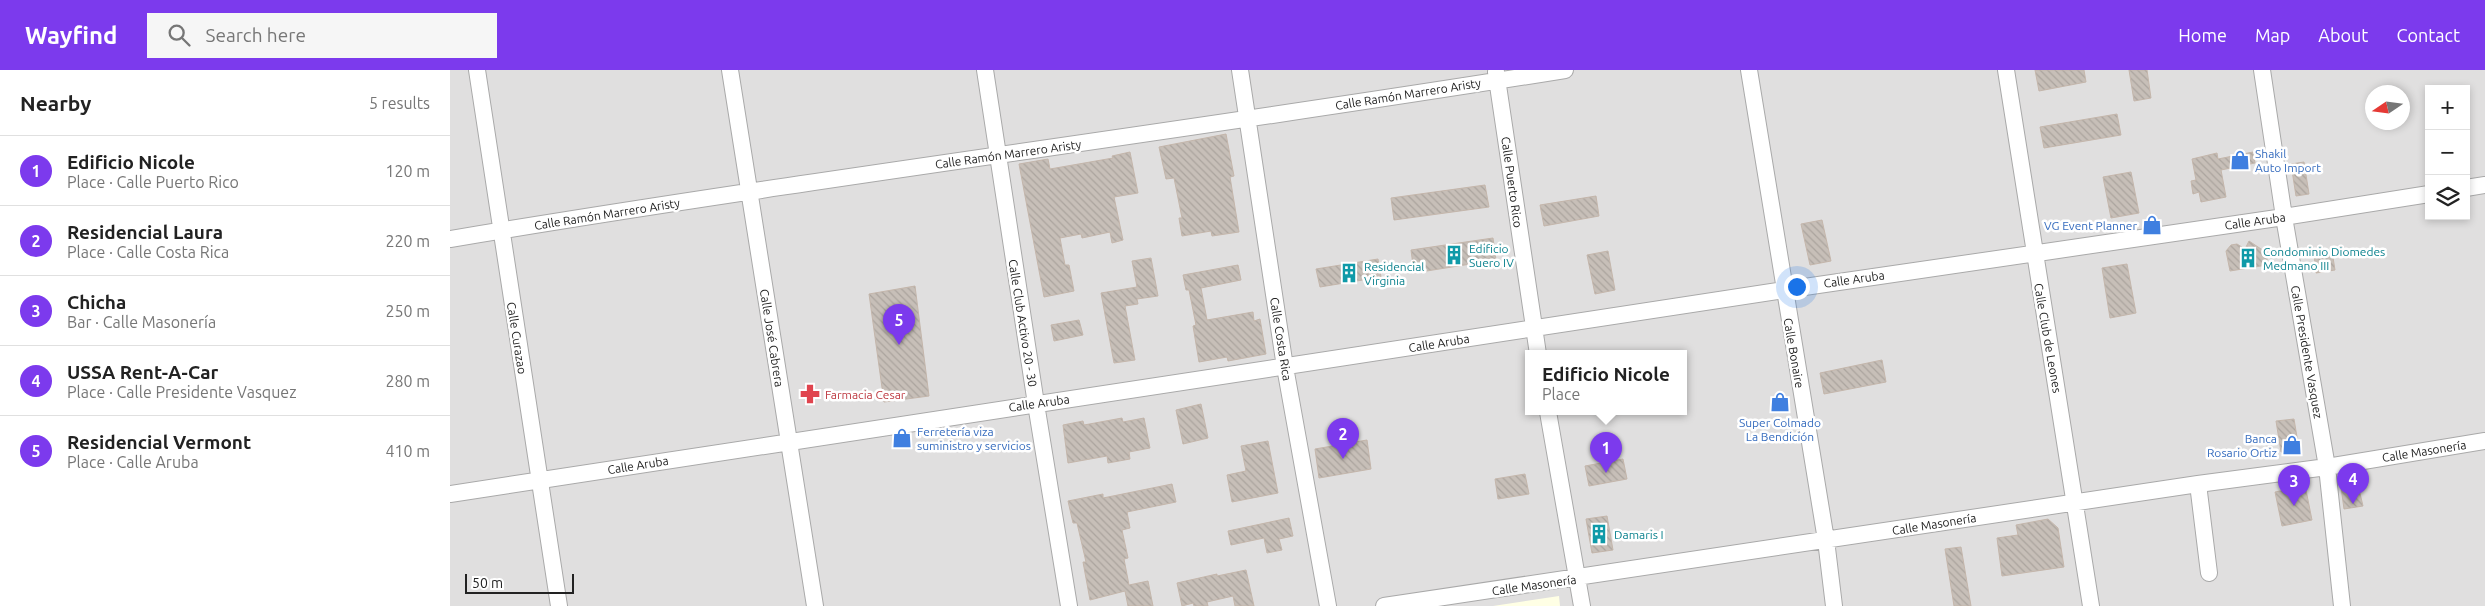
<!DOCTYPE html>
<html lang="en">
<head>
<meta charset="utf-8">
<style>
  body { margin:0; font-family:Ubuntu,sans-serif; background:#f6f6f6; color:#222 }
  .controls { position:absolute; right:15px; top:15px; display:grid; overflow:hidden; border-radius:0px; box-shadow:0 2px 8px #0003 }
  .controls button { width:45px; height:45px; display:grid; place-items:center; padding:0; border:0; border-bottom:1px solid #e0e0e0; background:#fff; color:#222; font:25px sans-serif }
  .compass { position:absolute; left:1915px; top:15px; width:45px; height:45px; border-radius:50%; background:#fff; box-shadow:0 2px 8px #0003; rotate:257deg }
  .scale { position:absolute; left:15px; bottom:12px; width:109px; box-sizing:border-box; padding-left:5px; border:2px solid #222; border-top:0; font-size:14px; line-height:18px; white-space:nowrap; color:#222; -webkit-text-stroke:4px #fff; paint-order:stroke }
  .you { position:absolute; left:1346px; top:216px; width:18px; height:18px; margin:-12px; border:4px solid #fff; border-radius:50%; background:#1a73e8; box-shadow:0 0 0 8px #1a73e833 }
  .badge { display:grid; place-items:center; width:32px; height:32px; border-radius:50%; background:#7c3aed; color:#fff; font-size:16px; font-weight:700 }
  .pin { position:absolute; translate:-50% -41px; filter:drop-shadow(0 1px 2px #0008) }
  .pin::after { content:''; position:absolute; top:26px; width:18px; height:15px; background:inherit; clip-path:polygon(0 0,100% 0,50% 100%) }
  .popup { position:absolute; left:1075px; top:280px; width:162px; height:65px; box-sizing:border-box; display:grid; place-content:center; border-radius:0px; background:#fff; filter:drop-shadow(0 1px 4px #0005); font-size:16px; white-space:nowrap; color:#767676 }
  .popup b { font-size:19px; color:#222 }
  .popup::after { content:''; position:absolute; left:50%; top:100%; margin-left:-10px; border:10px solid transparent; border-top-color:#fff }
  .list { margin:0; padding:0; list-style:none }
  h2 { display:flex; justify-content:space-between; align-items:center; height:65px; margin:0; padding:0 20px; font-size:21px }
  h2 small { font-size:16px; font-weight:400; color:#767676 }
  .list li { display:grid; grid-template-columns:32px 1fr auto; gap:15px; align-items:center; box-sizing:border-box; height:70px; padding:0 20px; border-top:1px solid #e0e0e0 }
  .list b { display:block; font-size:19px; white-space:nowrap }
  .list p { margin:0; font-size:16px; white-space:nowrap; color:#767676 }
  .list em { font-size:16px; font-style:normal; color:#767676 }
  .icon { flex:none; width:28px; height:28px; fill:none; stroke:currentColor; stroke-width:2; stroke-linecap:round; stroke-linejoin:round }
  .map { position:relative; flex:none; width:2035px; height:536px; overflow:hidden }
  header { display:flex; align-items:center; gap:30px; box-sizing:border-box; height:70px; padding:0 25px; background:#7c3aed; color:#fff }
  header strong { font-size:24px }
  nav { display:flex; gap:28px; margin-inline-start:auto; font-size:18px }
  .search { width:350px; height:45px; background:#f6f6f6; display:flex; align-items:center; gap:12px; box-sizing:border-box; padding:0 18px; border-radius:0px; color:#767676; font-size:19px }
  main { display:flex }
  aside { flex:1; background:#fff }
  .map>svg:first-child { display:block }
</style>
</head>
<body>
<header>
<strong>Wayfind</strong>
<div class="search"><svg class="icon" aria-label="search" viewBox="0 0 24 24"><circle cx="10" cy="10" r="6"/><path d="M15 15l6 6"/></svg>Search here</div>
<nav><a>Home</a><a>Map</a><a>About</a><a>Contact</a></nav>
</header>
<main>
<aside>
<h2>Nearby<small>5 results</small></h2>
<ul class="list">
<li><span class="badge">1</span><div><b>Edificio Nicole</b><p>Place · Calle Puerto Rico</p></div><em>120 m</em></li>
<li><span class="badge">2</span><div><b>Residencial Laura</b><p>Place · Calle Costa Rica</p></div><em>220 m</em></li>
<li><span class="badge">3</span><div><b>Chicha</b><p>Bar · Calle Masonería</p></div><em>250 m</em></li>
<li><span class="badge">4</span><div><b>USSA Rent-A-Car</b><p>Place · Calle Presidente Vasquez</p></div><em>280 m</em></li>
<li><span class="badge">5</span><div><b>Residencial Vermont</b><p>Place · Calle Aruba</p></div><em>410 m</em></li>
</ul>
</aside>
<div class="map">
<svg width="2035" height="536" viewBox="0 0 2035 536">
  <defs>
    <pattern id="building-back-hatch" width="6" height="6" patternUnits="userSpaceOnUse" patternTransform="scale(1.25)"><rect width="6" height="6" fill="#c7bfb8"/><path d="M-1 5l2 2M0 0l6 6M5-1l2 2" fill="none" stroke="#aba49e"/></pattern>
  </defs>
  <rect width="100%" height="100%" fill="#f2efe9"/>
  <path fill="#e0dfdf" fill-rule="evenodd" d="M 0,0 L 2035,0 L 2035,536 L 0,536 ZM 1979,19 L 2016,19 L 2016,146 L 1979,146 ZM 1922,22 L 1952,22 L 1952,52 L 1922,52 ZM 1078,284 L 1234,284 L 1234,342 L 1078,342 Z"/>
  <path fill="#ffffe5" d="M 1109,526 L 1110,536 L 1043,536 Z"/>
  <path fill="url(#building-back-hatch)" stroke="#c4b6ab" d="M 1585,0 L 1634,0 L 1636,12 L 1589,21 Z
    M 1679,0 L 1697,0 L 1701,28 L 1684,31 Z
    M 1667,44 L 1671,65 L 1594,78 L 1590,57 Z
    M 776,64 L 784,106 L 780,107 L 789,162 L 762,166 L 761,161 L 732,166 L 729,148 L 732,148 L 724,108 L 716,109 L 709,77 Z
    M 680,82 L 688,123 L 664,127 L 673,170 L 662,173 L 660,162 L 632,168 L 631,164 L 610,168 L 615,195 L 619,195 L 624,221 L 594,227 L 569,94 L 598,89 L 600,99 L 663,88 L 662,86 Z
    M 1803,82 L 1805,93 L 1771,100 L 1776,127 L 1751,132 L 1749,122 L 1743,124 L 1741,111 L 1746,110 L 1742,89 L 1767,83 L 1768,89 Z
    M 1854,92 L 1859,124 L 1846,126 L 1841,94 Z
    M 1681,102 L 1689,143 L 1661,148 L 1653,107 Z
    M 1035,115 L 1039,137 L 944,150 L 941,128 Z
    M 1146,126 L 1149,146 L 1094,156 L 1090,135 Z
    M 1372,150 L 1381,191 L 1360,195 L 1351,154 Z
    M 1043,168 L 1046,190 L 964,203 L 961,180 Z
    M 1799,171 L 1820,185 L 1816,191 L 1817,195 L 1780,201 L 1776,181 L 1781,175 L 1787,174 L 1795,179 Z
    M 1158,181 L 1165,220 L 1145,224 L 1137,185 Z
    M 1882,181 L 1885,200 L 1866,203 L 1864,184 Z
    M 701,188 L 708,226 L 687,229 L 688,234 L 675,236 L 685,290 L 664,293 L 651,223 L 687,217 L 682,191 Z
    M 928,189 L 931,207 L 870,217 L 866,199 Z
    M 1677,194 L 1686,243 L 1660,248 L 1652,198 Z
    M 788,195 L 791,210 L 751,218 L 757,250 L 803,242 L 804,251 L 810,249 L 816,284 L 778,291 L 777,287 L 749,292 L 743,256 L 746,255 L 739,220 L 736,220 L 733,205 Z
    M 465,216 L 479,326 L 434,332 L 419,224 Z
    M 629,250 L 633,265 L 604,271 L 601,255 Z
    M 1432,290 L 1436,312 L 1374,324 L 1370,303 Z
    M 751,334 L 758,368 L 733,374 L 726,340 Z
    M 672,348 L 673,352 L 694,348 L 700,378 L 679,382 L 680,389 L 658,393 L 657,386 L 618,393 L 613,355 L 633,351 L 634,355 Z
    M 1844,349 L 1849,379 L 1831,382 L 1826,351 Z
    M 917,370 L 921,399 L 869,408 L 865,379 Z
    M 818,371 L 828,423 L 782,432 L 777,405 L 796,401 L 791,376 Z
    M 1173,389 L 1177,409 L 1139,416 L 1135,396 Z
    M 1075,404 L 1079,424 L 1048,429 L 1045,409 Z
    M 1911,406 L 1913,418 L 1909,419 L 1913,436 L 1894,439 L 1890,410 Z
    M 722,414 L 726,432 L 677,442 L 680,458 L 672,460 L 678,488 L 674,489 L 679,515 L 698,511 L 703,536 L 678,536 L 675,521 L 640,530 L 633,492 L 636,492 L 627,453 L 623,453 L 618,431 L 653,424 L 653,428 Z
    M 1851,417 L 1856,420 L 1862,450 L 1832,456 L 1825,422 Z
    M 1157,446 L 1163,480 L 1142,483 L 1136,449 Z
    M 839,448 L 843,466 L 829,469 L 832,480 L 817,483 L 814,468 L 781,475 L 778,461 Z
    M 1598,449 L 1608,458 L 1614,497 L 1552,506 L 1547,468 L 1568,465 L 1566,455 Z
    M 1511,477 L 1521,536 L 1504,536 L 1495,479 Z
    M 796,500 L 804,536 L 785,536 L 783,526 L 757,532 L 758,536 L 744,536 L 743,533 L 732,536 L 727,513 L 767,504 L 767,506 Z"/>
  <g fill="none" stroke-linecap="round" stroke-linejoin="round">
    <defs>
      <path id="minor" d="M 27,0 L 109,536
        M 280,0 L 365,536
        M 535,0 L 586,334 L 619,536
        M 790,0 L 835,297 L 878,536
        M 1299,0 L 1376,470 L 1384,536
        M 1556,0 L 1641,536
        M 1812,0 L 1834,147 L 1877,397 L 1892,536
        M 1046,2 L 1088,284
        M 2016,118 L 2035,115
        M 0,169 C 371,107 744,60 1115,0
        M 1098,342 L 1132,536
        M 1748,414 L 1759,503
        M 0,424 L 1334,220 L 1834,147 L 1979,124
        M 934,536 L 1748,414 L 1877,397 L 2035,371"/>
    </defs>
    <use href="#minor" stroke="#a9a9a9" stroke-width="18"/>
    <use href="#minor" stroke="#fff" stroke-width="16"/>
  </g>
  <defs>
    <symbol id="shop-bare" viewBox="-9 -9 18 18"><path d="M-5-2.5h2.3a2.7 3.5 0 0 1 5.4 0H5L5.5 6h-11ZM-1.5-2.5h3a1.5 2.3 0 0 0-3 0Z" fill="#3f7fe0" stroke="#fff" stroke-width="2.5" paint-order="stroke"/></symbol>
    <symbol id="building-bare" viewBox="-9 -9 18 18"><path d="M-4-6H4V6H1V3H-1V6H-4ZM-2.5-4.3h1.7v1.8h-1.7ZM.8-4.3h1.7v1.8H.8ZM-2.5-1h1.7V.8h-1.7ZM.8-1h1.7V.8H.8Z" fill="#0f9aa8" stroke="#fff" stroke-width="2.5" paint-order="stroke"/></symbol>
    <symbol id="pharmacy-bare" viewBox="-9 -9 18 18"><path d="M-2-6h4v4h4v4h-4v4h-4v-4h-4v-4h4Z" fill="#e0444e" stroke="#fff" stroke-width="2.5" paint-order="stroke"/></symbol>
  </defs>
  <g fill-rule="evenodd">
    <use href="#shop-bare" x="1776" y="76" width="28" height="28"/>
    <use href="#shop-bare" x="1688" y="141" width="28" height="28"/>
    <use href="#building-bare" x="990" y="171" width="28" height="28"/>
    <use href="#building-bare" x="1784" y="174" width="28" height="28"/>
    <use href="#building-bare" x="885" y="189" width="28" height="28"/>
    <use href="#pharmacy-bare" x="346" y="310" width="28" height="28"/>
    <use href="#shop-bare" x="1316" y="318" width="28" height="28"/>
    <use href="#shop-bare" x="438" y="354" width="28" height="28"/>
    <use href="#shop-bare" x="1828" y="361" width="28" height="28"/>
    <use href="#building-bare" x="1135" y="450" width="28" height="28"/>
  </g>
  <g text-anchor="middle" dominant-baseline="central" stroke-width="5" stroke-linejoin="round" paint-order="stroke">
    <g font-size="12" fill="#222" stroke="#fff">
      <text transform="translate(958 24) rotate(-9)">Calle Ramón Marrero Aristy</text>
      <text transform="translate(558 84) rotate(-8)">Calle Ramón Marrero Aristy</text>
      <text transform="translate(1062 112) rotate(82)">Calle Puerto Rico</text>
      <text transform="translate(157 144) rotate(-9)">Calle Ramón Marrero Aristy</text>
      <text transform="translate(1805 151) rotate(-8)">Calle Aruba</text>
      <text transform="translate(1404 209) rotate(-8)">Calle Aruba</text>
      <text transform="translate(573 253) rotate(81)">Calle Club Activo 20 - 30</text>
      <text transform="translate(67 268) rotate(81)">Calle Curazao</text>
      <text transform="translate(322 268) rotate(81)">Calle José Cabrera</text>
      <text transform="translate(1598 268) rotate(80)">Calle Club de Leones</text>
      <text transform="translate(831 269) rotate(81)">Calle Costa Rica</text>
      <text transform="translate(989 273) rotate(-9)">Calle Aruba</text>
      <text transform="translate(1857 282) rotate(80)">Calle Presidente Vasquez</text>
      <text transform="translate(1344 283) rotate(80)">Calle Bonaire</text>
      <text transform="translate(589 333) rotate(-8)">Calle Aruba</text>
      <text transform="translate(1974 381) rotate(-9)">Calle Masonería</text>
      <text transform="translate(188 395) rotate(-9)">Calle Aruba</text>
      <text transform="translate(1484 454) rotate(-9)">Calle Masonería</text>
      <text transform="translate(1084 515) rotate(-8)">Calle Masonería</text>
    </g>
    <g font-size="12" fill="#366cbe" stroke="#fff" text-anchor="start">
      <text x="1805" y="83">Shakil<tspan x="1805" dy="14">Auto Import</tspan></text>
      <text x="1687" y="155" text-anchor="end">VG Event Planner</text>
      <text x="1330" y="352" text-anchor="middle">Super Colmado<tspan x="1330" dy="14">La Bendición</tspan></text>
      <text x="467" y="361">Ferretería viza<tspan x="467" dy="14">suministro y servicios</tspan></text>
      <text x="1827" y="368" text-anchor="end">Banca<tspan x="1827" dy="14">Rosario Ortiz</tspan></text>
    </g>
    <g font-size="12" fill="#0d838f" stroke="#fff" text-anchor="start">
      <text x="1019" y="178">Edificio<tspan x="1019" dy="14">Suero IV</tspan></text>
      <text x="1813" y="181">Condominio Diomedes<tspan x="1813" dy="14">Medmano III</tspan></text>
      <text x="914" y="196">Residencial<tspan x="914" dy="14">Virginia</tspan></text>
      <text x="1164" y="464">Damaris I</text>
    </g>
    <g font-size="12" fill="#be3a42" stroke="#fff" text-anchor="start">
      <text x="375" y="324">Farmacia Cesar</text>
    </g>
  </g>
</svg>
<div class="controls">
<button>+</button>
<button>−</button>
<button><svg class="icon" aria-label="layers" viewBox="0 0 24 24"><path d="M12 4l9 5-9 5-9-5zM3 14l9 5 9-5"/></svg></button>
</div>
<svg class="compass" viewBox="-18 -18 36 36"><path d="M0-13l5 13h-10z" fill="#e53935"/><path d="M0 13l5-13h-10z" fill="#767676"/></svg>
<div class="scale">50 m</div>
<div class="you"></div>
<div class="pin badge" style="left:1156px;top:403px">1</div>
<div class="popup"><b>Edificio Nicole</b>Place</div>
<div class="pin badge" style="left:893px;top:389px">2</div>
<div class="pin badge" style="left:1844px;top:436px">3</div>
<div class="pin badge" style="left:1903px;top:434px">4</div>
<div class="pin badge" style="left:449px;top:275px">5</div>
</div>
</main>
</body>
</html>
